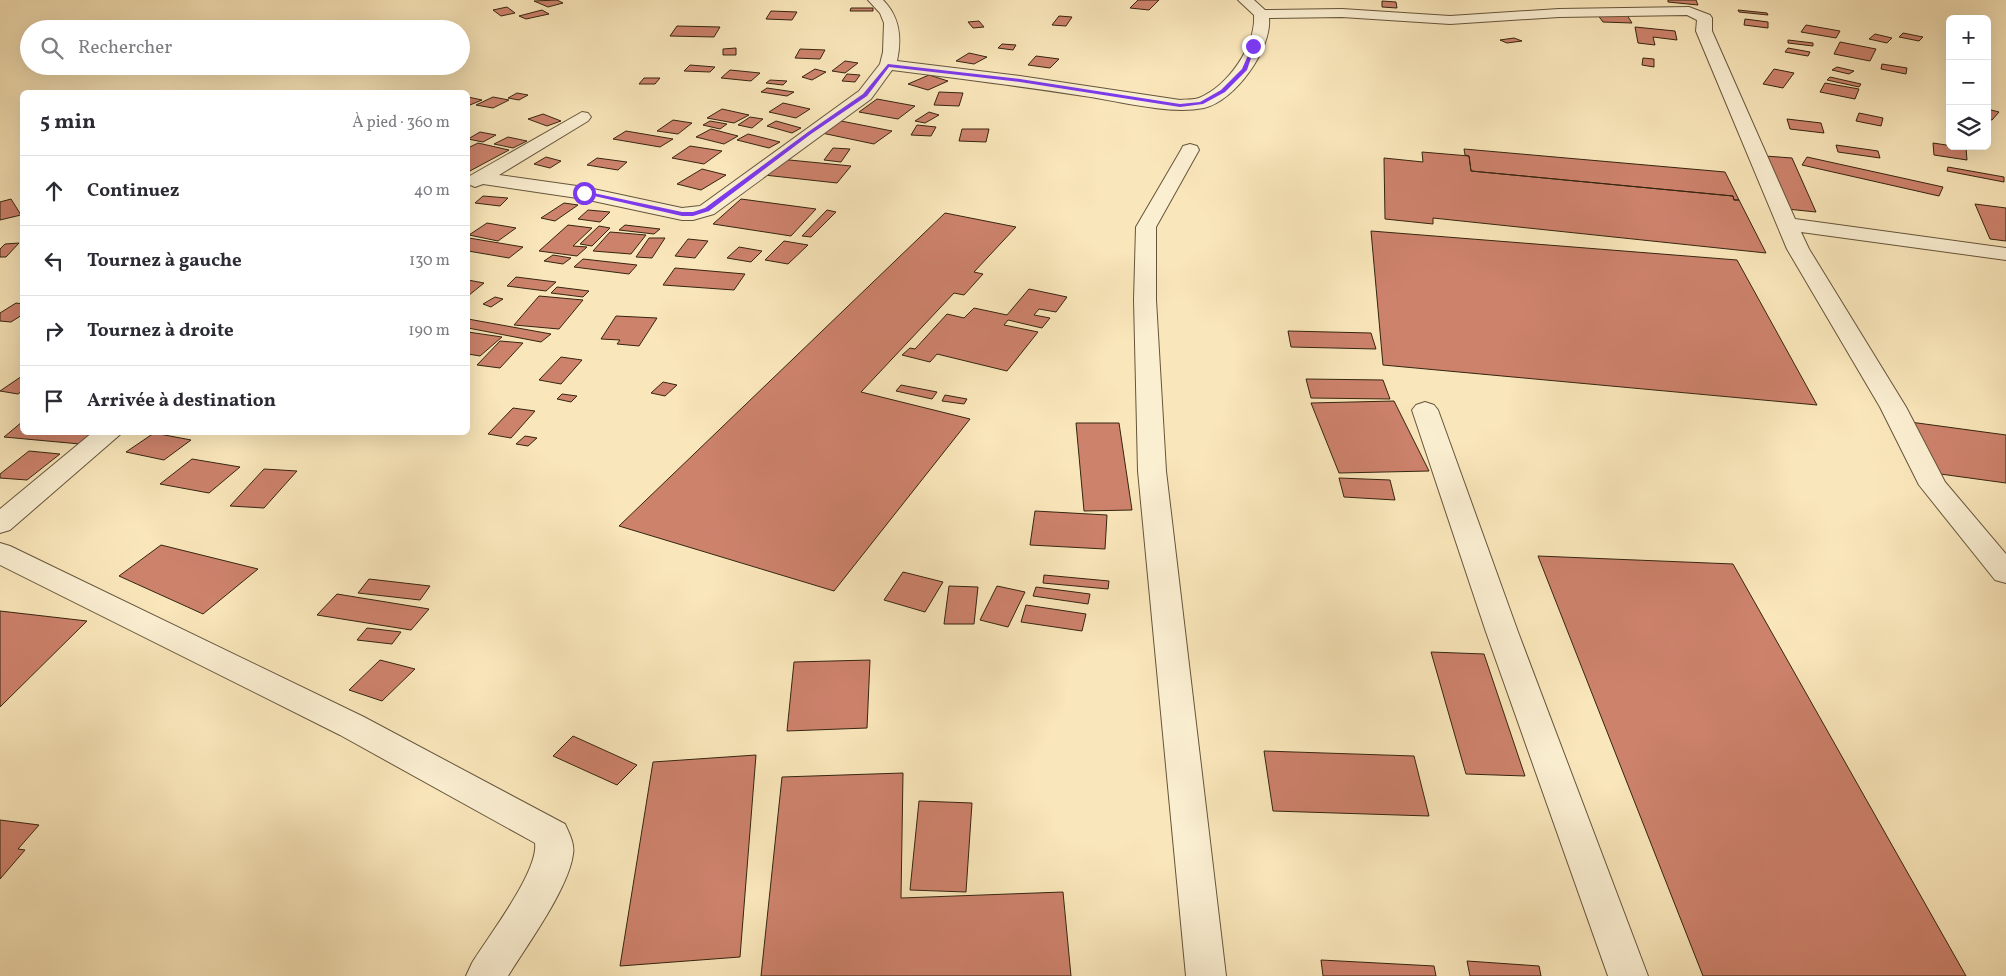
<!DOCTYPE html>
<html lang="fr">
<head>
<meta charset="utf-8">
<style>
  body { margin:0; font-family:Vollkorn,serif; background:#f7f7f7; color:#2b2b33 }
  .controls { position:absolute; right:15px; top:15px; display:grid; overflow:hidden; border-radius:8px; box-shadow:0 5px 20px #0002 }
  .controls button { width:45px; height:45px; display:grid; place-items:center; padding:0; border:0; border-bottom:1px solid #e1e1e2; background:#fff; color:#2b2b33; font:25px sans-serif }
  .stop { position:absolute; width:15px; height:15px; margin:-11px; border:4px solid #7c3aed; border-radius:50%; background:#fff }
  .stop.end { background:#7c3aed; border-color:#fff; box-shadow:0 1px 5px #0008 }
  .list { margin:0; padding:0; list-style:none }
  h2 { display:flex; justify-content:space-between; align-items:center; height:65px; margin:0; padding:0 20px; font-size:21px }
  h2 small { font-size:16px; font-weight:400; color:#7c7c81 }
  .list li { display:grid; grid-template-columns:32px 1fr auto; gap:15px; align-items:center; box-sizing:border-box; height:70px; padding:0 20px; border-top:1px solid #e1e1e2 }
  .list b { display:block; font-size:19px; white-space:nowrap }
  .list em { font-size:16px; font-style:normal; color:#7c7c81 }
  .icon { flex:none; width:28px; height:28px; fill:none; stroke:currentColor; stroke-width:2; stroke-linecap:round; stroke-linejoin:round }
  .map { position:relative; flex:none; width:2006px; height:976px; overflow:hidden }
  .search { position:absolute; background:#fff; box-shadow:0 5px 20px #0002; left:20px; top:20px; width:450px; height:55px; display:flex; align-items:center; gap:12px; box-sizing:border-box; padding:0 18px; border-radius:28px; color:#7c7c81; font-size:19px }
  .panel { position:absolute; background:#fff; box-shadow:0 5px 20px #0002; left:20px; top:90px; width:450px; height:345px; border-radius:8px }
  .map>svg:first-child { display:block }
</style>
</head>
<body>
<div class="map">
<svg width="2006" height="976" viewBox="0 0 2006 976">
  <rect width="100%" height="100%" fill="#f9e6ba"/>
  <filter id="stains"><feTurbulence type="fractalNoise" baseFrequency=".004" numOctaves="4"/><feColorMatrix values="0 0 0 0 .2 0 0 0 0 .09 0 0 0 0 .02 0 0 0 .5 -.17"/></filter>
  <radialGradient id="worn" r=".72"><stop offset=".6" stop-color="#630" stop-opacity="0"/><stop offset="1" stop-color="#630" stop-opacity=".3"/></radialGradient>
  <path fill="#cd826c" stroke="#35250f" d="M 557,0 L 563,3 L 548,7 L 534,1 Z
    M 1138,0 L 1159,0 L 1149,10 L 1130,8 Z
    M 1668,0 L 1696,0 L 1698,5 L 1668,2 Z
    M 1382,1 L 1396,2 L 1397,8 L 1382,7 Z
    M 507,7 L 515,13 L 501,16 L 493,10 Z
    M 851,8 L 873,8 L 873,11 L 850,11 Z
    M 542,10 L 549,14 L 526,19 L 519,16 Z
    M 1738,10 L 1767,13 L 1768,15 L 1739,12 Z
    M 771,11 L 797,12 L 792,20 L 766,19 Z
    M 1597,14 L 1627,15 L 1632,23 L 1603,22 Z
    M 1059,16 L 1072,17 L 1066,26 L 1052,25 Z
    M 1745,19 L 1768,22 L 1768,28 L 1744,25 Z
    M 979,21 L 984,27 L 973,28 L 968,22 Z
    M 1806,25 L 1840,31 L 1836,38 L 1801,32 Z
    M 677,26 L 720,27 L 714,37 L 670,36 Z
    M 1635,27 L 1675,31 L 1677,40 L 1653,37 L 1655,45 L 1638,43 Z
    M 1903,33 L 1923,37 L 1919,41 L 1899,37 Z
    M 1875,34 L 1892,38 L 1887,43 L 1869,39 Z
    M 1514,38 L 1522,41 L 1507,43 L 1500,40 Z
    M 1788,40 L 1813,43 L 1813,46 L 1788,43 Z
    M 1840,42 L 1876,49 L 1870,61 L 1834,54 Z
    M 1002,44 L 1016,45 L 1013,50 L 998,48 Z
    M 736,48 L 736,55 L 723,55 L 723,49 Z
    M 1788,48 L 1810,52 L 1808,56 L 1785,52 Z
    M 800,49 L 825,50 L 820,59 L 795,58 Z
    M 969,53 L 987,57 L 974,64 L 956,61 Z
    M 1036,56 L 1059,59 L 1050,68 L 1028,65 Z
    M 1643,58 L 1654,59 L 1654,67 L 1642,65 Z
    M 845,61 L 858,63 L 845,73 L 832,71 Z
    M 1882,64 L 1907,68 L 1906,74 L 1881,69 Z
    M 690,65 L 715,67 L 710,72 L 684,71 Z
    M 1837,67 L 1854,71 L 1849,74 L 1832,70 Z
    M 815,69 L 826,72 L 812,80 L 802,77 Z
    M 1774,69 L 1794,73 L 1783,88 L 1763,84 Z
    M 730,70 L 760,73 L 751,81 L 721,78 Z
    M 847,74 L 860,75 L 855,82 L 842,81 Z
    M 929,75 L 948,81 L 928,90 L 908,84 Z
    M 1830,77 L 1861,84 L 1859,87 L 1827,80 Z
    M 644,78 L 660,78 L 655,84 L 639,84 Z
    M 770,80 L 787,81 L 783,85 L 766,83 Z
    M 1825,83 L 1859,89 L 1855,99 L 1820,92 Z
    M 767,88 L 794,92 L 787,96 L 761,92 Z
    M 939,92 L 963,93 L 959,106 L 934,105 Z
    M 517,93 L 528,95 L 519,100 L 508,98 Z
    M 468,97 L 482,100 L 470,105 L 468,105 Z
    M 493,97 L 509,100 L 493,108 L 476,105 Z
    M 877,99 L 915,106 L 898,119 L 859,112 Z
    M 783,103 L 810,109 L 796,118 L 769,112 Z
    M 722,109 L 749,115 L 734,123 L 707,118 Z
    M 1987,109 L 1999,112 L 1992,120 L 1987,119 Z
    M 929,112 L 939,115 L 925,123 L 915,121 Z
    M 1859,113 L 1883,118 L 1881,126 L 1856,121 Z
    M 543,114 L 561,121 L 547,126 L 528,119 Z
    M 750,117 L 763,119 L 752,128 L 738,125 Z
    M 1787,119 L 1821,123 L 1824,133 L 1790,129 Z
    M 673,120 L 692,123 L 678,134 L 657,131 Z
    M 836,120 L 892,131 L 874,144 L 817,132 Z
    M 710,121 L 727,124 L 720,129 L 703,125 Z
    M 776,121 L 801,128 L 792,133 L 767,126 Z
    M 917,125 L 936,127 L 931,136 L 911,135 Z
    M 711,129 L 738,136 L 724,144 L 696,137 Z
    M 962,129 L 989,129 L 986,142 L 959,141 Z
    M 626,131 L 673,139 L 660,147 L 613,139 Z
    M 480,132 L 496,135 L 483,142 L 468,139 Z
    M 748,134 L 780,142 L 769,148 L 737,140 Z
    M 508,137 L 527,141 L 513,148 L 494,144 Z
    M 478,143 L 509,150 L 468,172 L 468,148 Z
    M 1933,143 L 1966,148 L 1967,160 L 1934,155 Z
    M 1836,145 L 1878,151 L 1880,158 L 1838,152 Z
    M 690,146 L 722,151 L 704,164 L 672,158 Z
    M 833,148 L 850,149 L 841,162 L 824,160 Z
    M 1464,149 L 1725,172 L 1739,200 L 1734,200 L 1733,196 L 1471,171 L 1469,156 L 1465,155 Z
    M 1422,152 L 1469,156 L 1471,171 L 1733,196 L 1734,200 L 1739,200 L 1766,253 L 1433,218 L 1433,224 L 1385,219 L 1384,158 L 1423,162 Z
    M 1765,156 L 1792,158 L 1816,212 L 1787,209 Z
    M 546,157 L 561,161 L 550,168 L 534,164 Z
    M 1807,157 L 1943,187 L 1939,196 L 1802,165 Z
    M 597,158 L 627,162 L 618,170 L 587,165 Z
    M 779,159 L 851,166 L 837,183 L 764,175 Z
    M 1948,167 L 2004,177 L 2004,182 L 1947,171 Z
    M 702,169 L 726,175 L 701,190 L 677,184 Z
    M 483,196 L 508,198 L 500,206 L 475,203 Z
    M 11,199 L 21,215 L 0,220 L 0,202 Z
    M 741,199 L 816,209 L 791,236 L 713,224 Z
    M 564,203 L 578,205 L 555,221 L 541,218 Z
    M 1975,204 L 2006,208 L 2006,241 L 1990,239 Z
    M 588,210 L 610,212 L 600,222 L 578,219 Z
    M 827,210 L 836,212 L 811,237 L 802,236 Z
    M 945,213 L 1016,227 L 974,272 L 983,274 L 964,295 L 954,293 L 861,392 L 970,419 L 834,591 L 619,526 Z
    M 487,223 L 516,228 L 498,241 L 469,235 Z
    M 568,225 L 592,228 L 573,246 L 587,247 L 577,256 L 539,251 Z
    M 625,225 L 660,229 L 654,234 L 619,230 Z
    M 599,226 L 610,228 L 592,246 L 580,244 Z
    M 1371,231 L 1737,260 L 1817,405 L 1383,365 Z
    M 610,232 L 646,235 L 631,254 L 593,251 Z
    M 469,238 L 523,247 L 509,258 L 468,251 Z
    M 649,238 L 665,238 L 652,258 L 636,257 Z
    M 688,239 L 708,241 L 695,258 L 675,256 Z
    M 784,241 L 808,245 L 788,264 L 765,260 Z
    M 19,243 L 6,257 L 0,257 L 0,249 L 5,244 Z
    M 739,247 L 762,251 L 751,262 L 727,258 Z
    M 553,255 L 571,258 L 563,264 L 544,261 Z
    M 583,259 L 637,265 L 629,274 L 574,267 Z
    M 675,268 L 745,274 L 734,290 L 663,285 Z
    M 516,277 L 556,282 L 546,291 L 507,286 Z
    M 468,280 L 484,283 L 468,296 Z
    M 557,287 L 589,291 L 583,297 L 551,293 Z
    M 1029,289 L 1067,297 L 1056,312 L 1039,309 L 1034,315 L 1050,318 L 1042,328 L 1008,320 L 1004,325 L 1038,332 L 1007,371 L 937,354 L 930,362 L 902,355 L 910,348 L 915,349 L 947,314 L 964,318 L 974,308 L 1007,315 Z
    M 539,296 L 583,300 L 559,329 L 514,325 Z
    M 495,297 L 503,299 L 491,307 L 483,304 Z
    M 16,303 L 22,304 L 22,315 L 11,322 L 0,321 L 0,313 Z
    M 616,316 L 657,318 L 639,346 L 617,344 L 620,340 L 601,339 Z
    M 468,319 L 551,334 L 541,342 L 468,328 Z
    M 1288,331 L 1371,333 L 1376,349 L 1291,347 Z
    M 468,332 L 502,337 L 480,356 L 468,354 Z
    M 500,341 L 523,343 L 500,368 L 477,365 Z
    M 561,357 L 582,360 L 561,384 L 539,380 Z
    M 22,376 L 22,391 L 18,394 L 0,391 Z
    M 1306,379 L 1383,380 L 1390,399 L 1311,398 Z
    M 663,382 L 677,385 L 665,396 L 651,393 Z
    M 901,385 L 937,392 L 932,399 L 896,391 Z
    M 562,394 L 577,396 L 571,402 L 557,399 Z
    M 945,395 L 967,399 L 964,404 L 942,401 Z
    M 1394,401 L 1429,471 L 1339,473 L 1311,403 Z
    M 513,408 L 535,411 L 511,438 L 488,434 Z
    M 22,422 L 22,432 L 94,432 L 80,444 L 4,437 Z
    M 1910,422 L 2006,435 L 2006,483 L 1933,473 Z
    M 1076,423 L 1119,423 L 1132,510 L 1084,511 Z
    M 154,433 L 191,440 L 164,460 L 126,452 Z
    M 525,436 L 537,438 L 528,446 L 516,444 Z
    M 29,451 L 60,454 L 27,480 L 0,478 L 0,474 Z
    M 192,459 L 240,467 L 209,493 L 160,484 Z
    M 264,469 L 297,471 L 264,508 L 230,506 Z
    M 1339,478 L 1390,480 L 1395,500 L 1344,497 Z
    M 1035,511 L 1107,515 L 1105,549 L 1030,545 Z
    M 161,545 L 258,569 L 203,614 L 119,576 Z
    M 1538,556 L 1733,564 L 1966,976 L 1703,976 Z
    M 903,572 L 943,582 L 925,612 L 884,600 Z
    M 1044,575 L 1109,581 L 1108,589 L 1043,583 Z
    M 369,579 L 430,586 L 420,600 L 358,593 Z
    M 949,586 L 978,587 L 974,624 L 944,624 Z
    M 997,586 L 1025,592 L 1008,627 L 980,620 Z
    M 1036,587 L 1090,594 L 1088,604 L 1033,596 Z
    M 337,594 L 429,609 L 411,630 L 317,615 Z
    M 1026,605 L 1086,614 L 1082,631 L 1021,622 Z
    M 0,611 L 87,621 L 0,707 Z
    M 367,628 L 401,632 L 392,644 L 357,640 Z
    M 1431,652 L 1484,654 L 1525,776 L 1466,774 Z
    M 380,660 L 415,669 L 382,701 L 349,690 Z
    M 870,660 L 867,728 L 787,731 L 794,662 Z
    M 573,736 L 637,765 L 617,785 L 553,756 Z
    M 1264,751 L 1414,756 L 1429,816 L 1273,811 Z
    M 756,755 L 740,957 L 620,966 L 653,762 Z
    M 903,773 L 901,898 L 1063,892 L 1071,976 L 761,976 L 782,777 Z
    M 919,801 L 972,803 L 966,892 L 910,890 Z
    M 0,820 L 39,825 L 18,849 L 25,850 L 0,879 Z
    M 1321,960 L 1434,966 L 1436,976 L 1323,976 Z
    M 1467,961 L 1539,966 L 1541,976 L 1470,976 Z"/>
  <g fill="none" stroke-linecap="round" stroke-linejoin="round">
    <defs>
      <path id="minor" d="M 868,0 L 883,0 C 900,17 902,38 897,61 L 1020,76 L 1180,100 C 1186,99 1194,100 1199,98 C 1228,86 1256,46 1254,15 L 1238,0 L 1254,0 L 1265,10 L 1342,9 L 1450,16 L 1559,9 L 1689,7 L 1710,15 L 1712,18 L 1712,31 L 1795,219 L 2006,248 L 2006,260 L 1801,232 L 1809,249 L 1906,407 L 1945,482 L 2006,554 L 2006,583 L 1995,580 L 1919,485 L 1880,407 L 1787,249 L 1696,31 L 1697,20 L 1687,15 L 1559,17 L 1450,24 L 1342,17 L 1269,18 C 1272,49 1235,101 1204,108 C 1168,115 1120,101 1084,96 C 1020,86 956,78 892,70 L 871,99 L 714,214 L 693,220 L 682,220 L 584,199 L 483,184 L 475,187 L 468,184 L 468,177 L 582,112 L 588,113 L 591,117 L 588,121 L 499,175 L 584,187 L 682,208 L 700,206 L 859,91 L 880,64 L 883,52 L 884,23 L 880,13 Z
        M 1190,144 L 1197,146 L 1199,150 L 1156,227 L 1156,300 L 1166,471 L 1226,976 L 1186,976 L 1138,471 L 1134,300 L 1136,227 L 1181,150 L 1183,146 Z
        M 1425,402 L 1434,405 L 1438,410 L 1518,632 L 1648,976 L 1608,976 L 1486,632 L 1412,410 L 1416,405 Z
        M 93,432 L 123,432 L 10,530 L 0,533 L 0,509 Z
        M 0,543 L 10,546 L 364,717 L 565,824 C 569,833 575,844 573,854 C 569,888 527,945 508,976 L 466,976 L 472,963 C 488,937 539,871 535,843 L 340,735 L 0,565 Z"/>
    </defs>
    <use href="#minor" stroke="#66553a" stroke-width="2"/>
    <use href="#minor" fill="#fbefd2" fill-rule="evenodd"/>
  </g>
  <path fill="#7c3aed" d="M 1253,44 L 1255,46 L 1247,70 L 1225,92 L 1203,104 L 1180,107 L 1020,82 L 889,67 L 867,96 L 811,134 L 709,211 L 693,216 L 682,216 L 581,193 L 584,191 L 682,212 L 693,212 L 705,208 L 808,132 L 863,94 L 888,64 L 1020,79 L 1180,104 L 1200,102 L 1221,90 L 1242,69 Z"/>
  <rect width="100%" height="100%" filter="url(#stains)"/>
  <rect width="100%" height="100%" fill="url(#worn)"/>
</svg>
<div class="controls">
<button>+</button>
<button>−</button>
<button><svg class="icon" aria-label="layers" viewBox="0 0 24 24"><path d="M12 4l9 5-9 5-9-5zM3 14l9 5 9-5"/></svg></button>
</div>
<div class="stop" style="left:584px;top:193px"></div>
<div class="stop end" style="left:1253px;top:46px"></div>
<div class="search"><svg class="icon" aria-label="search" viewBox="0 0 24 24"><circle cx="10" cy="10" r="6"/><path d="M15 15l6 6"/></svg>Rechercher</div>
<section class="panel">
<h2>5 min<small>À pied · 360 m</small></h2>
<ul class="list">
<li><svg class="icon" aria-label="ahead" viewBox="0 0 24 24"><path d="M12 20V5M6 11l6-6 6 6"/></svg><div><b>Continuez</b></div><em>40 m</em></li>
<li><svg class="icon" aria-label="left" viewBox="0 0 24 24"><path d="M17 20v-9H6M10 6l-5 5 5 5"/></svg><div><b>Tournez à gauche</b></div><em>130 m</em></li>
<li><svg class="icon" aria-label="right" viewBox="0 0 24 24"><path d="M7 20v-9h11M14 6l5 5-5 5"/></svg><div><b>Tournez à droite</b></div><em>190 m</em></li>
<li><svg class="icon" aria-label="arrive" viewBox="0 0 24 24"><path d="M6 21V4h12l-3 4 3 4H6"/></svg><div><b>Arrivée à destination</b></div></li>
</ul>
</section>
</div>
</body>
</html>
